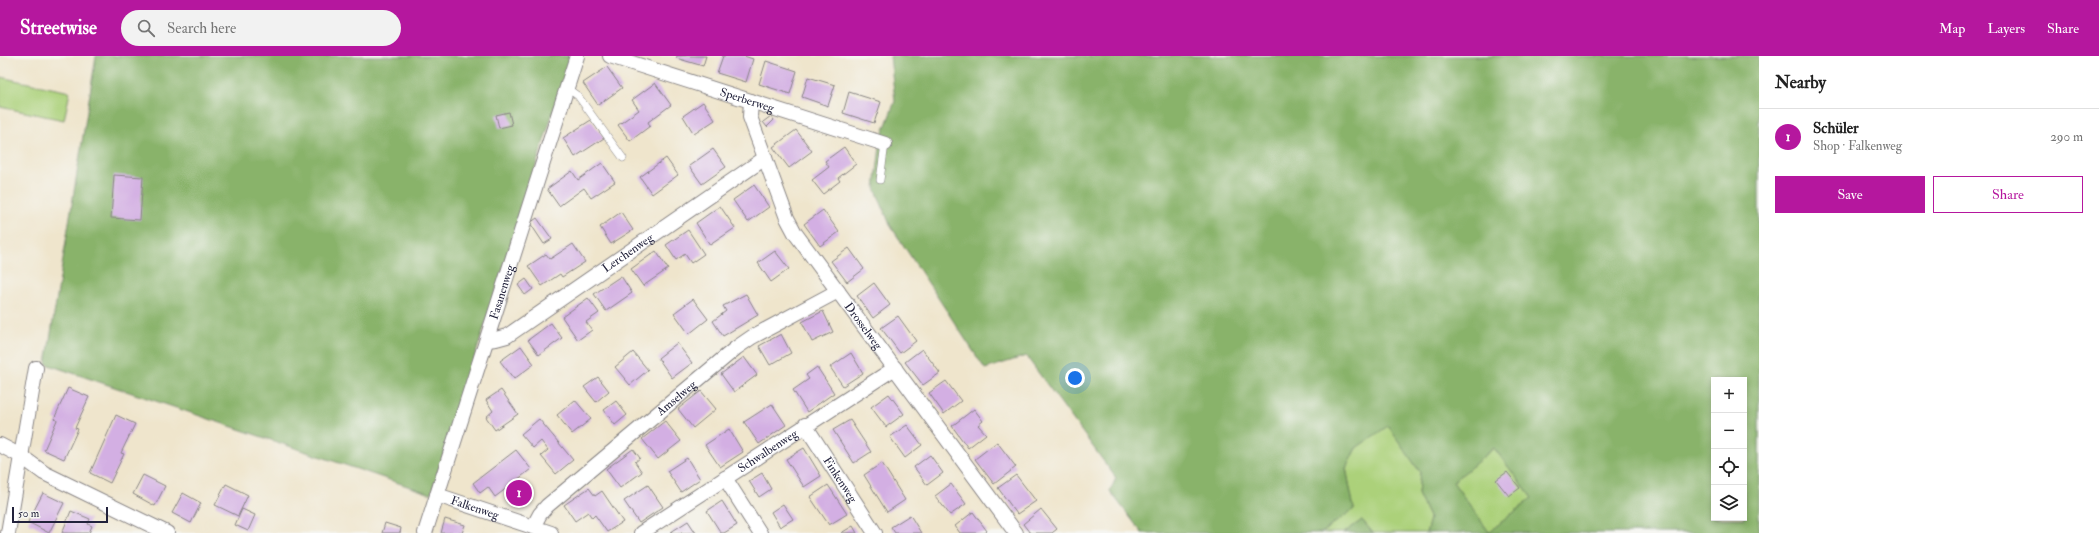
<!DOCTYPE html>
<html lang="en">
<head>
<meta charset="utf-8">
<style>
  body { margin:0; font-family:"IM FELL Double Pica",serif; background:#f2f2f2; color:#222 }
  .controls { position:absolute; right:12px; bottom:12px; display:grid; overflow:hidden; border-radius:0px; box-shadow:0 2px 6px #0003 }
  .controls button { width:36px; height:36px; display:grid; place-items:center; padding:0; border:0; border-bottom:1px solid #e0e0e0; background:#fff; color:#222; font:20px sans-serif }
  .scale { position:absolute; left:12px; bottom:10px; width:96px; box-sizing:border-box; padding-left:4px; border:2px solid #22223b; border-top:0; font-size:11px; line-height:14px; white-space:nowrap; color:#22223b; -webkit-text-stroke:3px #f6f6f2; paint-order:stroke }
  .you { position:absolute; left:1075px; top:322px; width:14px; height:14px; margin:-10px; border:3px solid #fff; border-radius:50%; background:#1a73e8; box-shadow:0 0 0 6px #1a73e833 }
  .badge { display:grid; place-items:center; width:26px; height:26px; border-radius:50%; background:#b5179e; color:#fff; font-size:13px; font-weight:700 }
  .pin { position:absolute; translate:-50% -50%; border:2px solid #fff; box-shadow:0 1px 4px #0006 }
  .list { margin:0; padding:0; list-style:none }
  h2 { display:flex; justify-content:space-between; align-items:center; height:52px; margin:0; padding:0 16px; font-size:17px }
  h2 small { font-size:13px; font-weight:400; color:#767676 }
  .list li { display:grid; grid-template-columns:26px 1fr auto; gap:12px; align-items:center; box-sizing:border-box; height:56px; padding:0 16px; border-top:1px solid #e0e0e0 }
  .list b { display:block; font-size:15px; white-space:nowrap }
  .list p { margin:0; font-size:13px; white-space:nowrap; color:#767676 }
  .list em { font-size:13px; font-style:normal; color:#767676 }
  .actions { display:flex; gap:8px; padding:12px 16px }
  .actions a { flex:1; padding:9px 0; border:1px solid #b5179e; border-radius:0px; text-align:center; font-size:14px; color:#b5179e }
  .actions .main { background:#b5179e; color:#fff }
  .icon { flex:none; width:22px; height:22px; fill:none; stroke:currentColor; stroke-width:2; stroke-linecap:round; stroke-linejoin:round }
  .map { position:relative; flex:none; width:1759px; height:477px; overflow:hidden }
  header { display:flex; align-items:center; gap:24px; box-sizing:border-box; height:56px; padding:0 20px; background:#b5179e; color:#fff }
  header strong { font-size:19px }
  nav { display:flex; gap:22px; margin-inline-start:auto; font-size:14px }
  .search { width:280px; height:36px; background:#f2f2f2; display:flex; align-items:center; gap:10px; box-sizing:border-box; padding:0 14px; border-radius:22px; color:#767676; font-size:15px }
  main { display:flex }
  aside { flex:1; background:#fff }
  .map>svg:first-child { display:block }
</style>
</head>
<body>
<header>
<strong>Streetwise</strong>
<div class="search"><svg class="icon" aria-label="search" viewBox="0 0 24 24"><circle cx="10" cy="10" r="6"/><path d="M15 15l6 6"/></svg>Search here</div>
<nav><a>Map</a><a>Layers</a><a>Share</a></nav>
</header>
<main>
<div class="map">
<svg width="1759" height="477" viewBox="0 0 1759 477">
  <rect width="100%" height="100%" fill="#f6f6f2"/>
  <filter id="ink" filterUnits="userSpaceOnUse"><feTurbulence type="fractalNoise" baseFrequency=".025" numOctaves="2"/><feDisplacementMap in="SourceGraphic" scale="8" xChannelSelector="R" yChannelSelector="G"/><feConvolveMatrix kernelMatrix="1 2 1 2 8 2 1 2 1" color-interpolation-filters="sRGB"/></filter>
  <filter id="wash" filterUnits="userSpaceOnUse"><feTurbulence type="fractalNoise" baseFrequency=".012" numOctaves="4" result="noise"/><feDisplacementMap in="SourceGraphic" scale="16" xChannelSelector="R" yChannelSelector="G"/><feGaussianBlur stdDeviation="0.9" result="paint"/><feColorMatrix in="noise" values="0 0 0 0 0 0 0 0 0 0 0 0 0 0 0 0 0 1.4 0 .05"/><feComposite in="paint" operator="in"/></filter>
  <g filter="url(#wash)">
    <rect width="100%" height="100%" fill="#efe5cc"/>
    <path fill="#acd17a" stroke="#677a5a" d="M 0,21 L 70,36 L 64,64 L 0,51 Z
      M 1388,369 L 1420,416 L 1418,438 L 1430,463 L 1426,477 L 1373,477 L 1362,464 L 1344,477 L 1320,477 L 1354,453 L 1346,412 L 1356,392 Z
      M 1494,392 L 1532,442 L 1489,476 L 1453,426 Z"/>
    <path fill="#89b36a" stroke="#566a52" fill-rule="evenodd" d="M 96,0 L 571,0 L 431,438 L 46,308 Z
      M 890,0 L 1759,0 L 1759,477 L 1426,477 L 1430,463 L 1418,438 L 1420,416 L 1388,370 L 1356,392 L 1346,412 L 1354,453 L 1321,477 L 1142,477 L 1110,435 L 1116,422 L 1026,300 L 985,313 L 890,169 L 875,132 L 881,82 L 895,45 ZM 1714,324 L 1744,324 L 1744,462 L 1714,462 ZM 1494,392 L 1532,442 L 1489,476 L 1453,426 Z
      M 1362,464 L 1373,477 L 1344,477 Z"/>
    <g id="blocks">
      <path fill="#d3afe3" d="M 677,0 L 706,0 L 703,10 L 676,2 Z
        M 723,0 L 744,0 L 753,3 L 746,26 L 717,17 Z
        M 766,5 L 797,15 L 790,38 L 759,28 Z
        M 607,11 L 622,32 L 598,49 L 583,27 Z
        M 808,21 L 835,29 L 828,50 L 802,41 Z
        M 655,27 L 671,49 L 648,66 L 650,70 L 630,85 L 618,69 L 639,54 L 632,44 Z
        M 849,36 L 881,46 L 874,67 L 843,57 Z
        M 703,46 L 715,64 L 694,78 L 683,60 Z
        M 509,56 L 512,69 L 499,72 L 496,59 Z
        M 771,60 L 774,64 L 767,71 L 763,66 Z
        M 591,64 L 604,82 L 575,101 L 563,82 Z
        M 796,74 L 812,95 L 789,112 L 773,91 Z
        M 844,91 L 856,108 L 838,122 L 840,125 L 823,138 L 812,124 L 829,111 L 825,105 Z
        M 713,93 L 726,111 L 702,128 L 689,110 Z
        M 666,102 L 678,119 L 652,138 L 640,121 Z
        M 602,107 L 615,126 L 591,142 L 584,132 L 559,150 L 547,133 L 572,115 L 578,124 Z
        M 114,119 L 143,121 L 140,164 L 111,162 Z
        M 754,129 L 769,151 L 748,166 L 733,144 Z
        M 720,150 L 735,172 L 710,189 L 696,167 Z
        M 823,154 L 839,176 L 820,190 L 804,168 Z
        M 621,156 L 633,174 L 611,188 L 600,171 Z
        M 537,162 L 552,183 L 544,188 L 530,167 Z
        M 688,174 L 704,198 L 691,207 L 685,198 L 676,204 L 666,189 Z
        M 573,188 L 585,206 L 562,221 L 560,218 L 542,230 L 528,210 L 546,198 L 550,203 Z
        M 849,192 L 864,213 L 847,226 L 831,205 Z
        M 656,195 L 668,213 L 643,230 L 631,213 Z
        M 775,195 L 789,213 L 771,226 L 758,207 Z
        M 621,220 L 632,237 L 606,255 L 594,238 Z
        M 526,223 L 533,233 L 525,239 L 518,229 Z
        M 874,227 L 890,249 L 873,262 L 857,240 Z
        M 746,238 L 758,259 L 723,280 L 713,265 L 726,255 L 723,250 Z
        M 588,242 L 599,257 L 586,266 L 592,274 L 578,284 L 562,261 Z
        M 693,243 L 708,263 L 689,278 L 674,257 Z
        M 823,255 L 833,276 L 812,286 L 802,266 Z
        M 898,260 L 916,285 L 900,297 L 881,272 Z
        M 551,267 L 562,282 L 539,299 L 528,284 Z
        M 781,278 L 791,297 L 770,309 L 759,290 Z
        M 677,287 L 692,307 L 672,322 L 658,302 Z
        M 521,290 L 534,308 L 514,323 L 500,305 Z
        M 922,293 L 940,317 L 923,329 L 905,306 Z
        M 633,296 L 648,314 L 630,329 L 615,311 Z
        M 851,297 L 863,317 L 843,330 L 830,311 Z
        M 744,301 L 757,319 L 734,336 L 721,318 Z
        M 817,311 L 834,337 L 807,356 L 793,334 L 809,323 L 806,319 Z
        M 598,321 L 609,335 L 596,346 L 584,331 Z
        M 946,325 L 961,345 L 944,358 L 929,337 Z
        M 68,332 L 89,341 L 75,372 L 78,373 L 64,403 L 44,394 L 57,364 L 54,363 Z
        M 501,334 L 518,358 L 495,374 L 486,361 L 493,355 L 486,344 Z
        M 701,335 L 716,353 L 693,372 L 678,353 Z
        M 889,338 L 904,358 L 886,371 L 871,351 Z
        M 575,344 L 591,363 L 572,378 L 557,359 Z
        M 616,345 L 627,359 L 615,369 L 604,354 Z
        M 772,348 L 786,369 L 759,388 L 744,366 Z
        M 974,353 L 983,365 L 978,369 L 986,378 L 968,392 L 952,370 Z
        M 116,359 L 135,368 L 121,397 L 124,398 L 110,427 L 90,417 Z
        M 539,363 L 573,404 L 556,418 L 541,400 L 548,394 L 541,385 L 533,392 L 521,378 Z
        M 850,364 L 871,396 L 854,407 L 833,374 Z
        M 665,365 L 681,385 L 658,403 L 642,383 Z
        M 907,369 L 922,389 L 905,402 L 890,381 Z
        M 729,373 L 743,396 L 720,411 L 705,389 Z
        M 997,386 L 1016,411 L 994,428 L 975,403 Z
        M 804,392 L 821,420 L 804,431 L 786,403 Z
        M 633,393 L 640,402 L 635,406 L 642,416 L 620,432 L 606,413 Z
        M 516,394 L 531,413 L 517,424 L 530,441 L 520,450 L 507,432 L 495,441 L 488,431 L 480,437 L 473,427 Z
        M 930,399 L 943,417 L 927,429 L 914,411 Z
        M 687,402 L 700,423 L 681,436 L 667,415 Z
        M 882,407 L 905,444 L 887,456 L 864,419 Z
        M 1507,416 L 1520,432 L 1509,440 L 1496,424 Z
        M 762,417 L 771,433 L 759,441 L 749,425 Z
        M 143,419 L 165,430 L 155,450 L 133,438 Z
        M 1016,419 L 1036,445 L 1017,458 L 998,432 Z
        M 226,428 L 248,439 L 238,460 L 215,449 Z
        M 951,428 L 966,448 L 950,459 L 935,440 Z
        M 648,429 L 663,451 L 639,467 L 624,445 Z
        M 828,429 L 847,458 L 829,469 L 810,441 Z
        M 589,432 L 595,440 L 602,435 L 623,466 L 607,476 L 595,459 L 592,462 L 588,456 L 575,465 L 564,449 Z
        M 43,437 L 64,447 L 49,477 L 28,466 Z
        M 183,437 L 201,447 L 191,467 L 172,457 Z
        M 722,445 L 737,469 L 724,477 L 721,477 L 707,455 Z
        M 783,448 L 793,463 L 780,471 L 771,456 Z
        M 242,453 L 255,459 L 248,475 L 235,469 Z
        M 1041,453 L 1057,473 L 1052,477 L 1030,477 L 1023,468 Z
        M 71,455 L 90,463 L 88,468 L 92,470 L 89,477 L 62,477 Z
        M 973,456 L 987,475 L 985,477 L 960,477 L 955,470 Z
        M 910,459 L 921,477 L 895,477 L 891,471 Z
        M 445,463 L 465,469 L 462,477 L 441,477 Z
        M 688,465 L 696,477 L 672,477 L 671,476 Z
        M 385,467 L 401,472 L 400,477 L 382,477 Z
        M 853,470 L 857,477 L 841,477 Z"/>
    </g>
  </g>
  <g filter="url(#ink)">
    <use href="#blocks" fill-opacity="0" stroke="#888484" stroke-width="1"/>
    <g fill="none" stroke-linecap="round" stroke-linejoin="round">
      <defs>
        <path id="lane" d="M 567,32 L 578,40 L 623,102
          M 880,124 L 885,88"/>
        <g id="street">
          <path id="s1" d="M 610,0 L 885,88"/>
          <path id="s2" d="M 751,45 L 750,61 L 787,162 L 795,177 L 1016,477"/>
          <path id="s3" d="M 487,284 L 496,283 L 507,280 L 765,102"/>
          <path id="s4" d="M 805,369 L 875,477"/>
          <path d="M 0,389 L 21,400 L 44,417 L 167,477"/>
          <path d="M 725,422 L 760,477"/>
          <path id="s5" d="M 437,439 L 551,477"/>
          <path id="s6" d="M 533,471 L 540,458 L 547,450 L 736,292 L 752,281 L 838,235"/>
          <path d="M 8,477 L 36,312"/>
          <path id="s7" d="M 425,477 L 577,0"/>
          <path id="s8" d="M 641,477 L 895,312"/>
        </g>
      </defs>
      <use href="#lane" stroke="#888484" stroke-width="8"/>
      <use href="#street" stroke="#888484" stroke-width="16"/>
      <use href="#lane" stroke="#fff" stroke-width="7"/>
      <use href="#street" stroke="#fff" stroke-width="14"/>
    </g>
  </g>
  <g text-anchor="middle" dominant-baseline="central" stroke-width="4" stroke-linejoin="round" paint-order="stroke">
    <g font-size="12" fill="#22223b" stroke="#f6f6f2">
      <text stroke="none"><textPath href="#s1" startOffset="144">Sperberweg</textPath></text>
      <text stroke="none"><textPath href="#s3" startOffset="167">Lerchenweg</textPath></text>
      <text stroke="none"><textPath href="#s7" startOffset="253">Fasanenweg</textPath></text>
      <text stroke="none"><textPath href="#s2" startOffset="256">Drosselweg</textPath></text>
      <text stroke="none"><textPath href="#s6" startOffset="194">Amselweg</textPath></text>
      <text stroke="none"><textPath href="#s8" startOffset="151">Schwalbenweg</textPath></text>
      <text stroke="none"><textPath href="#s4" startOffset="65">Finkenweg</textPath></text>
      <text stroke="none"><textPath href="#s5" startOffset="40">Falkenweg</textPath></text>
    </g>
  </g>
</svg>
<div class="controls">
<button>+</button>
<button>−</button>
<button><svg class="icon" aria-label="locate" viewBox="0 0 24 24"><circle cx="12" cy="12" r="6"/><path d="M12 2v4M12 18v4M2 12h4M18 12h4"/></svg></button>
<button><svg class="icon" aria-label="layers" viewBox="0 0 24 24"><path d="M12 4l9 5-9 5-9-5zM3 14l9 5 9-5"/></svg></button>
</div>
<div class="scale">50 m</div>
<div class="you"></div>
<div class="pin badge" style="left:519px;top:437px">1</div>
</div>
<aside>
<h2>Nearby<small></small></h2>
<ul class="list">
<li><span class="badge">1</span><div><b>Schüler</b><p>Shop · Falkenweg</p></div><em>290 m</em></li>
</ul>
<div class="actions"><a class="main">Save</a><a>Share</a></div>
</aside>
</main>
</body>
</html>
